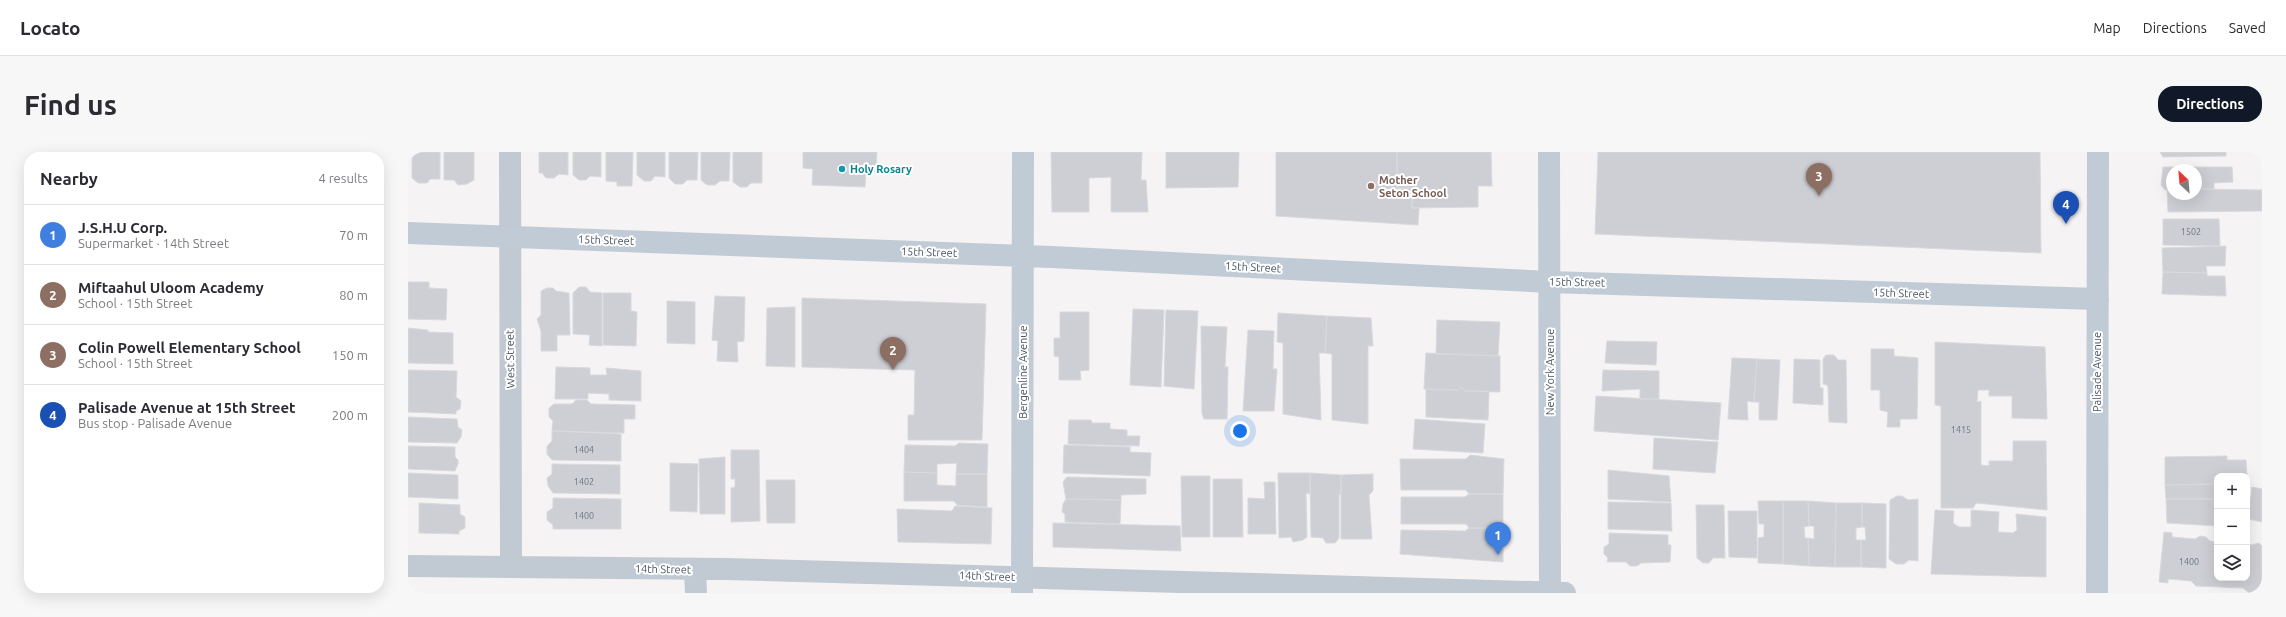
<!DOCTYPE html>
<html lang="en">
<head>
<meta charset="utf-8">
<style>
  body { margin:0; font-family:Ubuntu,sans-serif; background:#f7f7f7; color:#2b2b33 }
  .controls { position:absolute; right:12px; bottom:12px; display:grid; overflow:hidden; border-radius:8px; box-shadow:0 4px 16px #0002 }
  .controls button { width:36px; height:36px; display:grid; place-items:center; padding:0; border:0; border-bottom:1px solid #e1e1e2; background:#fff; color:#2b2b33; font:20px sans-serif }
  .compass { position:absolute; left:1758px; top:12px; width:36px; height:36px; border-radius:50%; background:#fff; box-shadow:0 4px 16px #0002; rotate:334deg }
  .you { position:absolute; left:832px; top:279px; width:14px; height:14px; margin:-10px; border:3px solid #fff; border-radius:50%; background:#1a73e8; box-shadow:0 0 0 6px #1a73e833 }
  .badge { display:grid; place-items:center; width:26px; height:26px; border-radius:50%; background:#111827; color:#fff; font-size:13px; font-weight:700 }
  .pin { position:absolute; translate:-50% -33px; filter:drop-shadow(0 1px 2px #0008) }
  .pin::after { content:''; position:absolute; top:21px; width:14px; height:12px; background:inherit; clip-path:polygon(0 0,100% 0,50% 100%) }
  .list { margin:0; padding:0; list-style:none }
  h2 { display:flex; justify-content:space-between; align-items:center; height:52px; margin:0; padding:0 16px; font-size:17px }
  h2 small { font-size:13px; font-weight:400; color:#7c7c81 }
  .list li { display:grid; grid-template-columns:26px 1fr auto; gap:12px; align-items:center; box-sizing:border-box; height:60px; padding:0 16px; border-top:1px solid #e1e1e2 }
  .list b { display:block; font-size:15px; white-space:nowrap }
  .list p { margin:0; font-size:13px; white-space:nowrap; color:#7c7c81 }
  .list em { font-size:13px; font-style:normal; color:#7c7c81 }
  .icon { flex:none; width:22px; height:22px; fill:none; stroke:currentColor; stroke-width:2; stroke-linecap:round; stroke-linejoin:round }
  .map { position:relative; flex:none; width:1854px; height:441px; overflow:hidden; border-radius:16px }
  header { display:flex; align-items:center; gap:24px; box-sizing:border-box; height:56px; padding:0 20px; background:#fff; border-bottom:1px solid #e1e1e2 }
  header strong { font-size:19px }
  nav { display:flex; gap:22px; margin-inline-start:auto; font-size:14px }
  .intro { display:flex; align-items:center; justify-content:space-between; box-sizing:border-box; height:96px; padding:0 24px }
  h1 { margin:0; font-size:28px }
  .button { padding:10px 18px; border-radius:16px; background:#111827; color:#fff; font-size:14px; font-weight:700 }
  main { display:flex; gap:24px; padding:0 24px }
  aside { flex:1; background:#fff; border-radius:16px; box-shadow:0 4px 16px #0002 }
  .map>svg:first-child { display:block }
</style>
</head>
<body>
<header>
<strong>Locato</strong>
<nav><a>Map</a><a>Directions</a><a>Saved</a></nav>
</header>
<div class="intro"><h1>Find us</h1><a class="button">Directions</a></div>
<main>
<aside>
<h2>Nearby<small>4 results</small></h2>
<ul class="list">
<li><span class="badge" style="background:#3f7fe0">1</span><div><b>J.S.H.U Corp.</b><p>Supermarket · 14th Street</p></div><em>70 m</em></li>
<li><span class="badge" style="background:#8d6e63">2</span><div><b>Miftaahul Uloom Academy</b><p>School · 15th Street</p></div><em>80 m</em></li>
<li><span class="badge" style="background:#8d6e63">3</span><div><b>Colin Powell Elementary School</b><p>School · 15th Street</p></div><em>150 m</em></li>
<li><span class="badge" style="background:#1a4fb4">4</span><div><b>Palisade Avenue at 15th Street</b><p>Bus stop · Palisade Avenue</p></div><em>200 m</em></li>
</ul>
</aside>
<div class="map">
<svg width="1854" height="441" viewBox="0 0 1854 441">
  <rect width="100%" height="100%" fill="#f5f3f3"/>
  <path fill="#cdcfd5" stroke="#d7d9de" d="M 4,0 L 32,0 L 32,27 L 22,27 L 19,31 L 10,31 L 4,26 Z
    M 36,0 L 66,0 L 66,28 L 59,32 L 50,33 L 46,28 L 36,28 Z
    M 131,0 L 160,0 L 160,23 L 151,22 L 146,26 L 138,26 L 134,21 L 131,21 Z
    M 165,0 L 193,0 L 193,25 L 182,24 L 178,28 L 171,28 L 165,23 Z
    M 198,0 L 225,0 L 224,34 L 209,34 L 209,30 L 198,29 Z
    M 229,0 L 257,0 L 257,25 L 247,24 L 243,29 L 236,29 L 229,23 Z
    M 261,0 L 290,0 L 289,28 L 279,28 L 275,32 L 267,32 L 261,26 Z
    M 293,0 L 322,0 L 321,29 L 312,29 L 307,33 L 299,33 L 293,28 Z
    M 325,0 L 354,0 L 354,31 L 343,31 L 339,35 L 332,35 L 325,30 Z
    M 395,0 L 469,0 L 468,19 L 458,18 L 457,35 L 404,33 L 405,17 L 395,16 Z
    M 643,0 L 734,0 L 733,28 L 738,28 L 740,60 L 703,60 L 703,25 L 681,26 L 681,60 L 644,60 Z
    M 758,0 L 831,0 L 830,35 L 758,36 Z
    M 868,0 L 989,0 L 989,36 L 1004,36 L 1004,56 L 1011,56 L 1010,73 L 868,64 Z
    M 989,0 L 1083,0 L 1084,34 L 1070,34 L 1070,55 L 1004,56 L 1004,36 L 989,36 Z
    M 1190,0 L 1632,0 L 1633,101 L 1187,82 Z
    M 1752,0 L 1818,0 L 1818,4 L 1755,5 Z
    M 1755,15 L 1824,15 L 1825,30 L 1806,31 L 1806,37 L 1788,37 L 1788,18 L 1764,18 L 1764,38 L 1757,38 L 1753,33 Z
    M 1788,37 L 1854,38 L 1854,59 L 1760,60 L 1759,38 L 1764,38 L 1764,42 L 1788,42 Z
    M 1755,67 L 1811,67 L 1812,94 L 1755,93 Z
    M 1818,94 L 1817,114 L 1798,114 L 1799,121 L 1755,120 L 1754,96 Z
    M 1755,120 L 1799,121 L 1799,124 L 1817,124 L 1818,144 L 1754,142 Z
    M 0,130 L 21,130 L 21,136 L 39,137 L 38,168 L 0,167 Z
    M 171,135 L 178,135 L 182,140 L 194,141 L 194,194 L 181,193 L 182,183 L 165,182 L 165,141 Z
    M 139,136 L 145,136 L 148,139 L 161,141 L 162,183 L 149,183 L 149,199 L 133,199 L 133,179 L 129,167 L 133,163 L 133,139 Z
    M 195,141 L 223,141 L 223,159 L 229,160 L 228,194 L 195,193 Z
    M 307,144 L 337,145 L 336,189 L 329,190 L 330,210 L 309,209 L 310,189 L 304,188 Z
    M 394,146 L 578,152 L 574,288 L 500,288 L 500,263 L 506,263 L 507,218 L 394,215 Z
    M 259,149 L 287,150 L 287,192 L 259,191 Z
    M 387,155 L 387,215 L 358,214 L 359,156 Z
    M 725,157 L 756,158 L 753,235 L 722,233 Z
    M 758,158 L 790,159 L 786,237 L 756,234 Z
    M 652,160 L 681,160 L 681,218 L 672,219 L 673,228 L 651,228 L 651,205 L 646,204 L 646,186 L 652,186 Z
    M 870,161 L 919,164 L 917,201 L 911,201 L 913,268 L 875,262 L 875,191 L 869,190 Z
    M 919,164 L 963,166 L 965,194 L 960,194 L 960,272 L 924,268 L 924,202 L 917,201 Z
    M 1029,168 L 1092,170 L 1090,204 L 1028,202 Z
    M 793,174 L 819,175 L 817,215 L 820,215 L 819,267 L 796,267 L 794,261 Z
    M 0,176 L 20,178 L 20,180 L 45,181 L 45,212 L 0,211 Z
    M 840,178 L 866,179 L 865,217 L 869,217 L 866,259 L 835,259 Z
    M 1199,189 L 1249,190 L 1248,213 L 1197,211 Z
    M 1527,190 L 1637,195 L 1639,267 L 1604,266 L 1604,244 L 1581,244 L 1581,238 L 1570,238 L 1569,250 L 1573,249 L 1573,313 L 1581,314 L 1581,309 L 1605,309 L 1605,289 L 1638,289 L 1639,358 L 1568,351 L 1565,356 L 1533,356 L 1533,254 L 1527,253 Z
    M 1463,197 L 1486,197 L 1486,204 L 1510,206 L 1509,267 L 1492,267 L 1492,275 L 1479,275 L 1480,260 L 1472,258 L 1472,238 L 1463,238 Z
    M 1018,201 L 1092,204 L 1092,240 L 1057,239 L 1053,235 L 1050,238 L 1016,237 Z
    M 1418,203 L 1426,203 L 1430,208 L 1438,208 L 1439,271 L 1421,270 L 1420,235 L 1419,233 L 1415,232 L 1415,207 Z
    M 1324,206 L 1349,207 L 1346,250 L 1339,249 L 1340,268 L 1320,267 Z
    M 1349,207 L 1372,208 L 1369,268 L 1351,268 L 1351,250 L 1346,250 Z
    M 1386,207 L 1412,208 L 1412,236 L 1415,236 L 1415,253 L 1385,251 Z
    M 148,215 L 182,216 L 182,223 L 199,223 L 198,216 L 233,219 L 233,249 L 201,248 L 201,242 L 180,241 L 180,247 L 147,247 Z
    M 0,218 L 49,219 L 48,245 L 53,249 L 52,257 L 48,259 L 48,262 L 0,260 Z
    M 1195,218 L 1251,219 L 1251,247 L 1232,247 L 1232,237 L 1194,239 Z
    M 1053,235 L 1057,239 L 1081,239 L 1080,268 L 1018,265 L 1018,237 L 1050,238 Z
    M 1188,244 L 1313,251 L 1310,288 L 1186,279 Z
    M 168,248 L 179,248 L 183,252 L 227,253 L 227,267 L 216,267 L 216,281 L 144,279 L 145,269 L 141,265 L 141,256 L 146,252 L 164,252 Z
    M 0,265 L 49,267 L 50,275 L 54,278 L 53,285 L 49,291 L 0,290 Z
    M 1007,267 L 1077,272 L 1075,301 L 1005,297 Z
    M 661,268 L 683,268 L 684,271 L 702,271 L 702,277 L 719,278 L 719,284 L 732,284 L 731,294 L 660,292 Z
    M 144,279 L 213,282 L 213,309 L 144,308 L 139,302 L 139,294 L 144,289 Z
    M 1246,286 L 1310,290 L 1307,321 L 1245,317 Z
    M 551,291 L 580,292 L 579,322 L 548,322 L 549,311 L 529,312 L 529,321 L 496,320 L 497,293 L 547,294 Z
    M 656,293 L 722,295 L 722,300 L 743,301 L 742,324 L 655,321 Z
    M 0,294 L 47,295 L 47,305 L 50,308 L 50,312 L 47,319 L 0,317 Z
    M 323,298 L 351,298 L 352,369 L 323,370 L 323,336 L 327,335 L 327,327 L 323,327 Z
    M 1062,303 L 1096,307 L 1095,342 L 1061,342 L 1058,338 L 993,338 L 992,307 L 1058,307 Z
    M 1819,304 L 1819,308 L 1838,308 L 1839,324 L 1809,324 L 1809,332 L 1757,333 L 1757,305 Z
    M 317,305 L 317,362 L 292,362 L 291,307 Z
    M 262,311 L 290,312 L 289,360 L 262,359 Z
    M 144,312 L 212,313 L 212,342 L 145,341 L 140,334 L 139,326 L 144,322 Z
    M 1200,318 L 1261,324 L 1263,350 L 1200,347 Z
    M 496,320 L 529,321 L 529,333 L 548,334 L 548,322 L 579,322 L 579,355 L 549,353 L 546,349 L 496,349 Z
    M 0,321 L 50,323 L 50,347 L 0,345 Z
    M 870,321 L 902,321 L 902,342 L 898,341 L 899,385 L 895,388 L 885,390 L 883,385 L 871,386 Z
    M 902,321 L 933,323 L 933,342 L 931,342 L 931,386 L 927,391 L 918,391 L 915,386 L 903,385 Z
    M 965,322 L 965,339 L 961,343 L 964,387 L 933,387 L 933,323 Z
    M 773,324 L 802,324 L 802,385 L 774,385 Z
    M 659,325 L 738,327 L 738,342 L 713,343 L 713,348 L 658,347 L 655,330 Z
    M 805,327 L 834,327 L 835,385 L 805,385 Z
    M 358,328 L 387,328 L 387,371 L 359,371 Z
    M 856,330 L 867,330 L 868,382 L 840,382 L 840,346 L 857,347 Z
    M 1809,332 L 1809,347 L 1758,347 L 1757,333 Z
    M 1844,335 L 1854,337 L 1854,370 L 1840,367 Z
    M 1061,342 L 1095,342 L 1095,376 L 1061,376 L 1058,372 L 993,372 L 993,345 L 1057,345 Z
    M 1489,344 L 1494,344 L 1500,348 L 1510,347 L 1510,409 L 1501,408 L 1496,412 L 1488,412 L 1481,407 L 1482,348 Z
    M 145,346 L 213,347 L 213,377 L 145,377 L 145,373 L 139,368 L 139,360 L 145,356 Z
    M 658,347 L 713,348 L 712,372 L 657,370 L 657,362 L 654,360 L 655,352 Z
    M 1758,347 L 1809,347 L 1809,374 L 1759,371 Z
    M 1350,349 L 1375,349 L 1375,412 L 1350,411 L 1350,386 L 1356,385 L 1356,372 L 1351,372 Z
    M 1375,349 L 1400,349 L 1401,374 L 1396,375 L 1397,386 L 1400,386 L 1401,414 L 1375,412 Z
    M 1400,349 L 1428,351 L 1427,415 L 1401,414 L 1400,386 L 1406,387 L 1406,374 L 1401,374 Z
    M 1200,350 L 1263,351 L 1264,379 L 1200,377 Z
    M 11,351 L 52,353 L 52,362 L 57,365 L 57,376 L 51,379 L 51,382 L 11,381 Z
    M 1428,351 L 1454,351 L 1454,375 L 1448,376 L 1448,388 L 1453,388 L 1453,415 L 1427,415 Z
    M 1454,351 L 1478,352 L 1478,416 L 1453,415 L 1453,388 L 1458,388 L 1457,375 L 1454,375 Z
    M 1288,353 L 1316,353 L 1317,406 L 1305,406 L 1301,411 L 1295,411 L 1289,406 Z
    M 547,354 L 584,356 L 583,392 L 490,390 L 489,357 L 544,359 Z
    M 1527,358 L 1546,359 L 1545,371 L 1551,375 L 1563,375 L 1563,358 L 1591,360 L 1590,380 L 1605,381 L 1609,378 L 1608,362 L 1638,365 L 1638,425 L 1523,422 Z
    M 1320,359 L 1349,359 L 1349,406 L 1321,405 Z
    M 645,371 L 772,374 L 773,399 L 645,395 Z
    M 1061,376 L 1095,376 L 1095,410 L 992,402 L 993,378 L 1057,379 Z
    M 1756,380 L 1764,381 L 1764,385 L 1787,387 L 1792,384 L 1798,385 L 1802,389 L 1809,390 L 1809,426 L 1839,426 L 1839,394 L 1851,391 L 1854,394 L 1854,437 L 1841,441 L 1835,436 L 1788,434 L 1783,429 L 1760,427 L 1760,431 L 1751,430 Z
    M 1201,381 L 1260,383 L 1260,393 L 1263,393 L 1262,410 L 1233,411 L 1229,414 L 1222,414 L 1218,410 L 1199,410 L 1200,406 L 1196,402 L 1196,395 L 1201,392 Z"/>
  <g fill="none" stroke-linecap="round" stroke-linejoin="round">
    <path stroke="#c1cad2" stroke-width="22" d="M 102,0 L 103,415
      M 0,414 L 317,417 L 1157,441
      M 287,417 L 288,441"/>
    <path stroke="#c1cbd6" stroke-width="22" d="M 1141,0 L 1142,441
      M 0,81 L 644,105 L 1142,130 L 1690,147
      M 614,441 L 615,0
      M 1689,441 L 1690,0"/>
  </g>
  <circle fill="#0f9aa8" stroke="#fff" stroke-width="1.5" cx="434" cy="17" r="4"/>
  <circle fill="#8d6e63" stroke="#fff" stroke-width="1.5" cx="963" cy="34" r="4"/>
  <g text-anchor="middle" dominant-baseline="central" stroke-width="4" stroke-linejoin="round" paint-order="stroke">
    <g font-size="9" fill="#6b747e">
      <text x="1783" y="80">1502</text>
      <text x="1553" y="278">1415</text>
      <text x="176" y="298">1404</text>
      <text x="176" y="330">1402</text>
      <text x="176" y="364">1400</text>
      <text x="1781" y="410">1400</text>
    </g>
    <g font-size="11" font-weight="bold" fill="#0d838f" stroke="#fff" text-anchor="start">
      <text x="442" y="17">Holy Rosary</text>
    </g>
    <g font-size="11" font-weight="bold" fill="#785e54" stroke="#fff" text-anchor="start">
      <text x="971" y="28">Mother<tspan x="971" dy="13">Seton School</tspan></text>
    </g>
    <g font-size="11" fill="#4a5661" stroke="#fff">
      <text transform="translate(198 88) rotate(2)">15th Street</text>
      <text transform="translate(521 100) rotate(2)">15th Street</text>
      <text transform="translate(845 115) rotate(3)">15th Street</text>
      <text transform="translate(1169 130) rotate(1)">15th Street</text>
      <text transform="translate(1493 141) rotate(2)">15th Street</text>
      <text transform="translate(102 207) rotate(-91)">West Street</text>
      <text transform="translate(615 220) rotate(-90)">Bergenline Avenue</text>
      <text transform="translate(1142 220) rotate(-90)">New York Avenue</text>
      <text transform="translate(1689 220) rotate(-90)">Palisade Avenue</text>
      <text transform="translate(255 417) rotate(1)">14th Street</text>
      <text transform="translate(579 424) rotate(2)">14th Street</text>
    </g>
  </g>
</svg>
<div class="controls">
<button>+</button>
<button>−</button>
<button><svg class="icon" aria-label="layers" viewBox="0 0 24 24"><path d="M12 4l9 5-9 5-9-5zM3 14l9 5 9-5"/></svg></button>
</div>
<svg class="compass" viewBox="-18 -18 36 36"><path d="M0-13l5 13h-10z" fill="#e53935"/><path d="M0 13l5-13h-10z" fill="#7c7c81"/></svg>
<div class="you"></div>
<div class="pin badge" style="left:1090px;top:403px;background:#3f7fe0">1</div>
<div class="pin badge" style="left:485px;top:218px;background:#8d6e63">2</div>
<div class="pin badge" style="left:1411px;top:44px;background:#8d6e63">3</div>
<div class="pin badge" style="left:1658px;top:72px;background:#1a4fb4">4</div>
</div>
</main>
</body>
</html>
